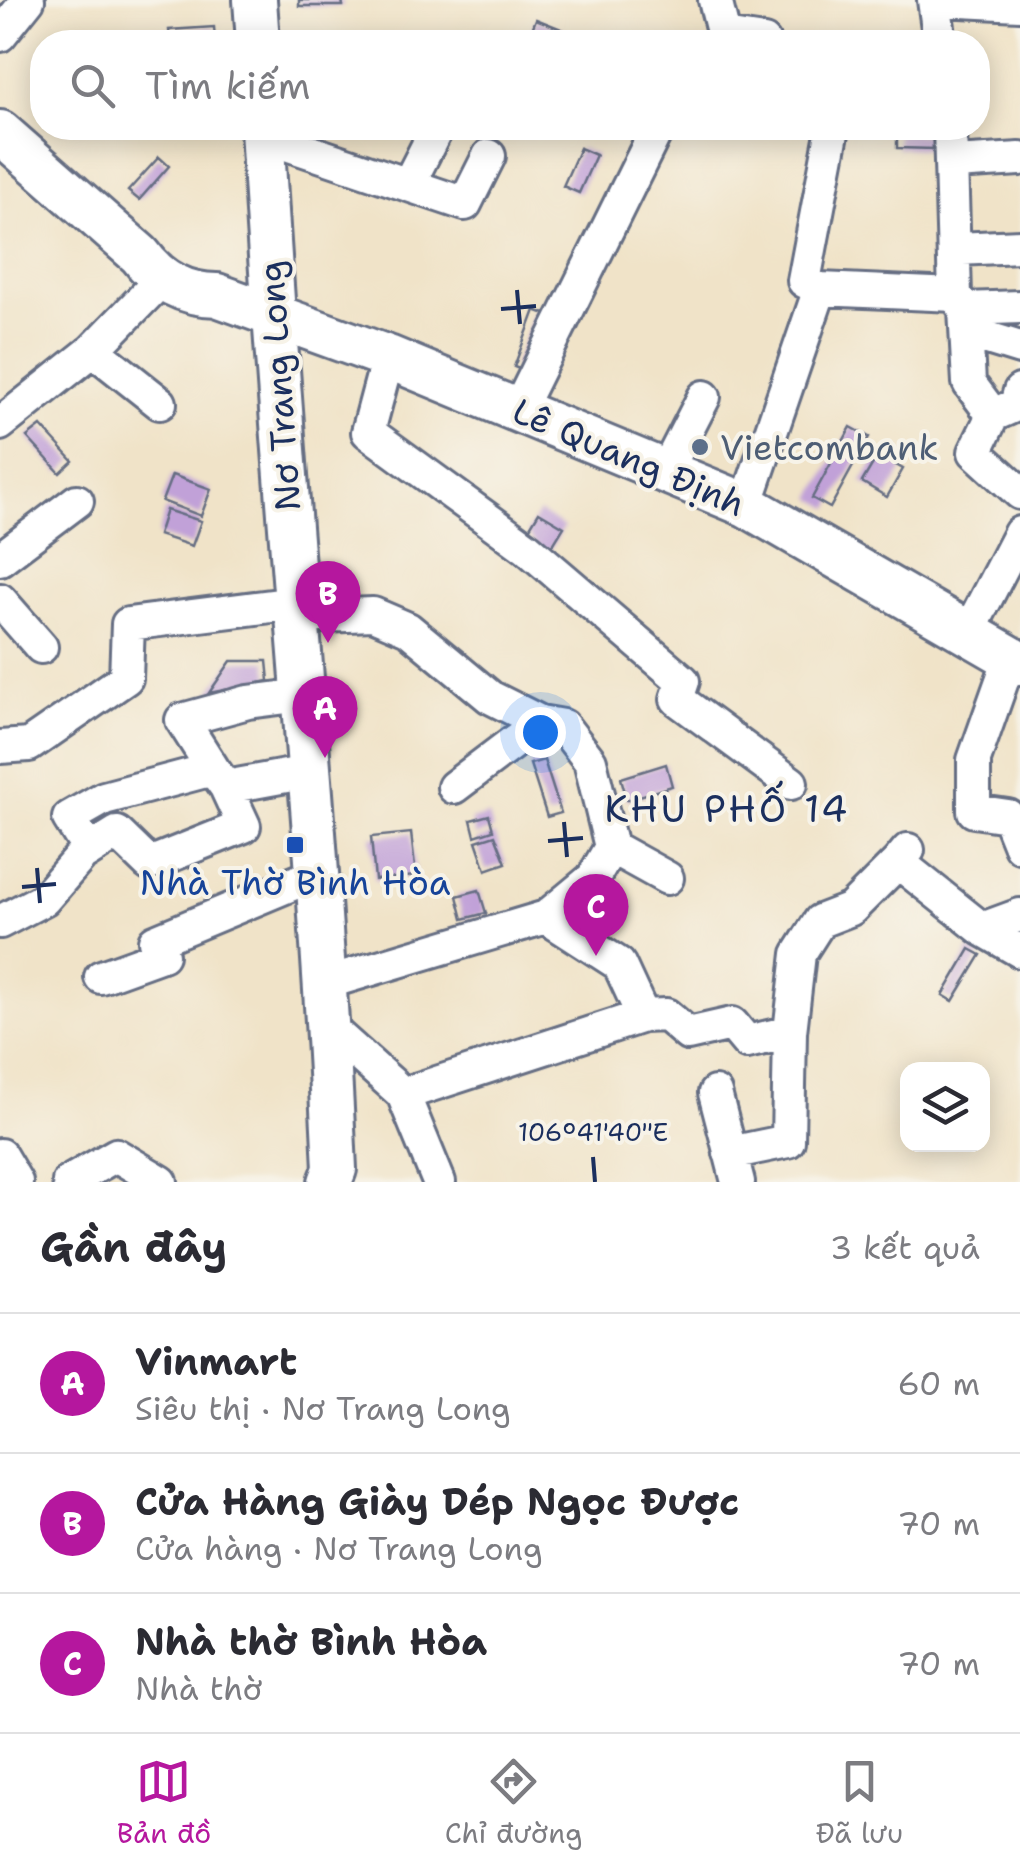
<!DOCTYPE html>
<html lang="vi">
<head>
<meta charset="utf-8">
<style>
  body { margin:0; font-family:"Shantell Sans",sans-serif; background:#f2f2f3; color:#2b2b33 }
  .controls { position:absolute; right:30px; bottom:30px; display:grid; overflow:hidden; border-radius:20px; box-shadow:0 5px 25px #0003 }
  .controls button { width:90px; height:90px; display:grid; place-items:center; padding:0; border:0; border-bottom:2px solid #e1e1e2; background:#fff; color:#2b2b33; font:50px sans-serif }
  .you { position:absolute; left:540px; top:732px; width:35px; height:35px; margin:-25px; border:8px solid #fff; border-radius:50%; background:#1a73e8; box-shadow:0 0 0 15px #1a73e833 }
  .badge { display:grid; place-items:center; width:65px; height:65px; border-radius:50%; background:#b5179e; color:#fff; font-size:32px; font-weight:700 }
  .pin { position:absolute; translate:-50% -82px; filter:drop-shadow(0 2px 5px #0008) }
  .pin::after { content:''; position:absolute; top:52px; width:35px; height:30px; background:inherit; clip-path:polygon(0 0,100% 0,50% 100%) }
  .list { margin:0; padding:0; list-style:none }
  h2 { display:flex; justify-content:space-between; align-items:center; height:130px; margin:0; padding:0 40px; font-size:42px }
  h2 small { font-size:32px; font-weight:400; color:#7c7c81 }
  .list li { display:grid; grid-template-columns:65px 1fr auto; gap:30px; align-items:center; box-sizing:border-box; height:140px; padding:0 40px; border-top:2px solid #e1e1e2 }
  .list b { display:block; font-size:38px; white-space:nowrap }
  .list p { margin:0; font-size:32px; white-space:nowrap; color:#7c7c81 }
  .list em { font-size:32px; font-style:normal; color:#7c7c81 }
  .icon { flex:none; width:55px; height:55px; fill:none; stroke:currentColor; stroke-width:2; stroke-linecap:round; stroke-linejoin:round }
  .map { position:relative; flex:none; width:1020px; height:1182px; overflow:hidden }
  .search { position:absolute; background:#fff; box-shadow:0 5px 25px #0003; left:30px; right:30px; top:30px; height:110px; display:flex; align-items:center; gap:25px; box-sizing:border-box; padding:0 35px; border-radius:40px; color:#7c7c81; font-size:38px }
  .sheet { height:550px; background:#fff }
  nav { display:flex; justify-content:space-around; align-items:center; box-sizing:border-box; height:140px; border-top:2px solid #e1e1e2; background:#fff; font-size:28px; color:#7c7c81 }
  nav a { display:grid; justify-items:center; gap:5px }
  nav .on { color:#b5179e }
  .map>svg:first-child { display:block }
</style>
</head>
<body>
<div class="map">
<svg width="1020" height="1182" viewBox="0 0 1020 1182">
  <rect width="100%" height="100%" fill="#f7f3e8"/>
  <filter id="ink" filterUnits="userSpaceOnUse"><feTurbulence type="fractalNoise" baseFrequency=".01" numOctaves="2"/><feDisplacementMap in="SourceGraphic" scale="20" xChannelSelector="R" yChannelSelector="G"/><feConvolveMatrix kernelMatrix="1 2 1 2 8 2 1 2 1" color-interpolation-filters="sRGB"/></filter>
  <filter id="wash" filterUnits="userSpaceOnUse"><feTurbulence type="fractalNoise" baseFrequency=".0048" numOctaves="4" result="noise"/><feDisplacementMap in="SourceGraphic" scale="40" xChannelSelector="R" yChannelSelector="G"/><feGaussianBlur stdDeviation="2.25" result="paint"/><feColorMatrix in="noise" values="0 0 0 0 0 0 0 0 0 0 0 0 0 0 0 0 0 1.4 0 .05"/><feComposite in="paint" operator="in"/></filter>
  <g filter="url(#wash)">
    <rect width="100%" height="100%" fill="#f0e3c8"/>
    <g id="blocks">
      <path fill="#c1a1d8" d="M 299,0 L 342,0 L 343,6 L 299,6 Z
        M 536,19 L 584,38 L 583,42 L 527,42 Z
        M 214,27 L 215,39 L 170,42 L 169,30 Z
        M 897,134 L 936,135 L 936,149 L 897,148 Z
        M 580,148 L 596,155 L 579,193 L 563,186 Z
        M 159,157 L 169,166 L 139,200 L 128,191 Z
        M 535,310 L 551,316 L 530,373 L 514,367 Z
        M 41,426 L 73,461 L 60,473 L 27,437 Z
        M 851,427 L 869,437 L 830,508 L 812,498 Z
        M 878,455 L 903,469 L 887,497 L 862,482 Z
        M 172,475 L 211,489 L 201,516 L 162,501 Z
        M 166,510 L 201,521 L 192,546 L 158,535 Z
        M 539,512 L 564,527 L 545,558 L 527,532 Z
        M 231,661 L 267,661 L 269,681 L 209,693 Z
        M 544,760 L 561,813 L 547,817 L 530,764 Z
        M 666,764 L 672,786 L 627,800 L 621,778 Z
        M 489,815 L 493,830 L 475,836 L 471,820 Z
        M 411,833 L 416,876 L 375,880 L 371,837 Z
        M 495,835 L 506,863 L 486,870 L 476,841 Z
        M 479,890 L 486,913 L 463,919 L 457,896 Z
        M 970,949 L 981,955 L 953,1001 L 943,995 Z"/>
    </g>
  </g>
  <g filter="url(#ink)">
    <use href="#blocks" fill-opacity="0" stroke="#666e83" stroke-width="2.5"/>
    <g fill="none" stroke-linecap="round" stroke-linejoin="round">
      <defs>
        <path id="minor" d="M 715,0 L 724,36 L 764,42
          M 934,0 L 940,42
          M 941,0 L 1020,4
          M 0,35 L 28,0
          M 833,128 L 804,281 L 820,289 L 955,295 L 950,128
          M 263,136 L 465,204 L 489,156
          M 954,163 L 1020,159
          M 408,185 L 437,128
          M 957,249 L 1020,246
          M 955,295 L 965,309 L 969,383 L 993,415 L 975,452 L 1020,493
          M 965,309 L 1020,307
          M 968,332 L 1020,348
          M 93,350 L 160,403
          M 388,357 L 368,432 L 527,548 L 683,681 L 677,699 L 791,783
          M 518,410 L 655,133
          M 993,415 L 1016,405 L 1020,391
          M 0,424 L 93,350 L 162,279
          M 666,471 L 704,397
          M 746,505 L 820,289
          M 0,559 L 77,501
          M 0,600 L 41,647
          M 296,617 L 373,614 L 408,629 L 490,697 L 540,722 L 563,726 L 590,761 L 611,847 L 593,878 L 546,917 L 325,983
          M 968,633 L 1020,533
          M 1010,658 L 974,760 L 974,811 L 1008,816 L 1020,846
          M 0,747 L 29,745 L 126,678 L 128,624 L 295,603
          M 213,769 L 182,720 L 248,702 L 303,695
          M 454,787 L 540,722
          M 611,847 L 667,878
          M 89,850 L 69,818 L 104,798 L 213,769 L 226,787 L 308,772
          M 908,850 L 898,862 L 982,929 L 1020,915
          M 546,917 L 619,964 L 643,1016
          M 0,922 L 44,899 L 82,855 L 117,833 L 149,864 L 244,826 L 226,787
          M 982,929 L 1020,951
          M 101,977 L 162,955 L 155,941 L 316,874
          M 328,1027 L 403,1094 L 439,1182
          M 715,1093 L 738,1182
          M 403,1094 L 643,1016 L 666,1015 L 688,1034 L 732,1024 L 747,1042 L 790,1032
          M 730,1153 L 788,1141 L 790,1032 L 799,954 L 820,921 L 851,909 L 898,862
          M 0,1155 L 16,1182
          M 69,1182 L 116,1155 L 161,1182"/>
        <path id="major" d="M 255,0 L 258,42
          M 262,128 C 281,475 319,821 335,1169 L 330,1182
          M 0,132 L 140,255 C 158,280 185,295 217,295 L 388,357 L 746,505 L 1020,663"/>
      </defs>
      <use href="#minor" stroke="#666e83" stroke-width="38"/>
      <use href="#major" stroke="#666e83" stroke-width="48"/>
      <use href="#minor" stroke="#fff" stroke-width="32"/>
      <use href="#major" stroke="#fff" stroke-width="42"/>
    </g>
  </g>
  <path fill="none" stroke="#1b2f5e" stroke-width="4" d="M 517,290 L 520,324M 501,309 L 536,306M 564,822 L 567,857M 548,841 L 583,838M 37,868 L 40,903M 22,887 L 56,884M 593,1157 L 595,1182"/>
  <circle fill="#5c6f8a" stroke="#f7f3e8" stroke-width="4" cx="700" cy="447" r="10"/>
  <rect fill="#1a4fb4" stroke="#f7f3e8" stroke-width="4" x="285" y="835" width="20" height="20" rx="5"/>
  <g text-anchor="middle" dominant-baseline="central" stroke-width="8" stroke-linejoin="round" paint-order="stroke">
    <g font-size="35" fill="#1b2f5e" stroke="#f7f3e8">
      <text transform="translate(279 386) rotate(-94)">Nơ Trang Long</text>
      <text transform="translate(629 457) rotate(23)">Lê Quang Định</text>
    </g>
    <g font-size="35" fill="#4e5e75" stroke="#f7f3e8" text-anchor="start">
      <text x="720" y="447">Vietcombank</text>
    </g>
    <g font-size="35" fill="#164399" stroke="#f7f3e8">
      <text x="295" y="882">Nhà Thờ Bình Hòa</text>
    </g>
    <g font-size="38" letter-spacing="2.5" fill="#1b2f5e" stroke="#f7f3e8">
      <text x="727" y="808">KHU PHỐ 14</text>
    </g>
  </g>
  <g font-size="25" text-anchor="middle" fill="#1b2f5e" stroke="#f7f3e8" stroke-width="8" stroke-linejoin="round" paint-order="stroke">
    <text x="593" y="1141">106°41'40"E</text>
  </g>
</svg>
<div class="controls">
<button><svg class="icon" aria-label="layers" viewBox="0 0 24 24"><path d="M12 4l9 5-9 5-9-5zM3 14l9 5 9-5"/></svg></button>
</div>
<div class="you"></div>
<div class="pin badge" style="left:325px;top:758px">A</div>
<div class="pin badge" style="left:328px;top:643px">B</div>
<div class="pin badge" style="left:596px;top:956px">C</div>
<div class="search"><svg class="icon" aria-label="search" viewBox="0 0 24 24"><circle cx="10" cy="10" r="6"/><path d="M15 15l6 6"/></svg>Tìm kiếm</div>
</div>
<section class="sheet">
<h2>Gần đây<small>3 kết quả</small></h2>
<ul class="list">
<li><span class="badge">A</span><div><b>Vinmart</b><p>Siêu thị · Nơ Trang Long</p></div><em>60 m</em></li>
<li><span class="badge">B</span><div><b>Cửa Hàng Giày Dép Ngọc Được</b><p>Cửa hàng · Nơ Trang Long</p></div><em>70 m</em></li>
<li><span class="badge">C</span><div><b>Nhà thờ Bình Hòa</b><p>Nhà thờ</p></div><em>70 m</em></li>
</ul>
</section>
<nav>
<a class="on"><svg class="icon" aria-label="map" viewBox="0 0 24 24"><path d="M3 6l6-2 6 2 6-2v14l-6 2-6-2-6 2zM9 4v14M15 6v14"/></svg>Bản đồ</a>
<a><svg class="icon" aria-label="directions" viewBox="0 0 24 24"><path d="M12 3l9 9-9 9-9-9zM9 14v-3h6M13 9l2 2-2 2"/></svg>Chỉ đường</a>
<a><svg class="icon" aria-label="saved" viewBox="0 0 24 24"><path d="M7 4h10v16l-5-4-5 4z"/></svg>Đã lưu</a>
</nav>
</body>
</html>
